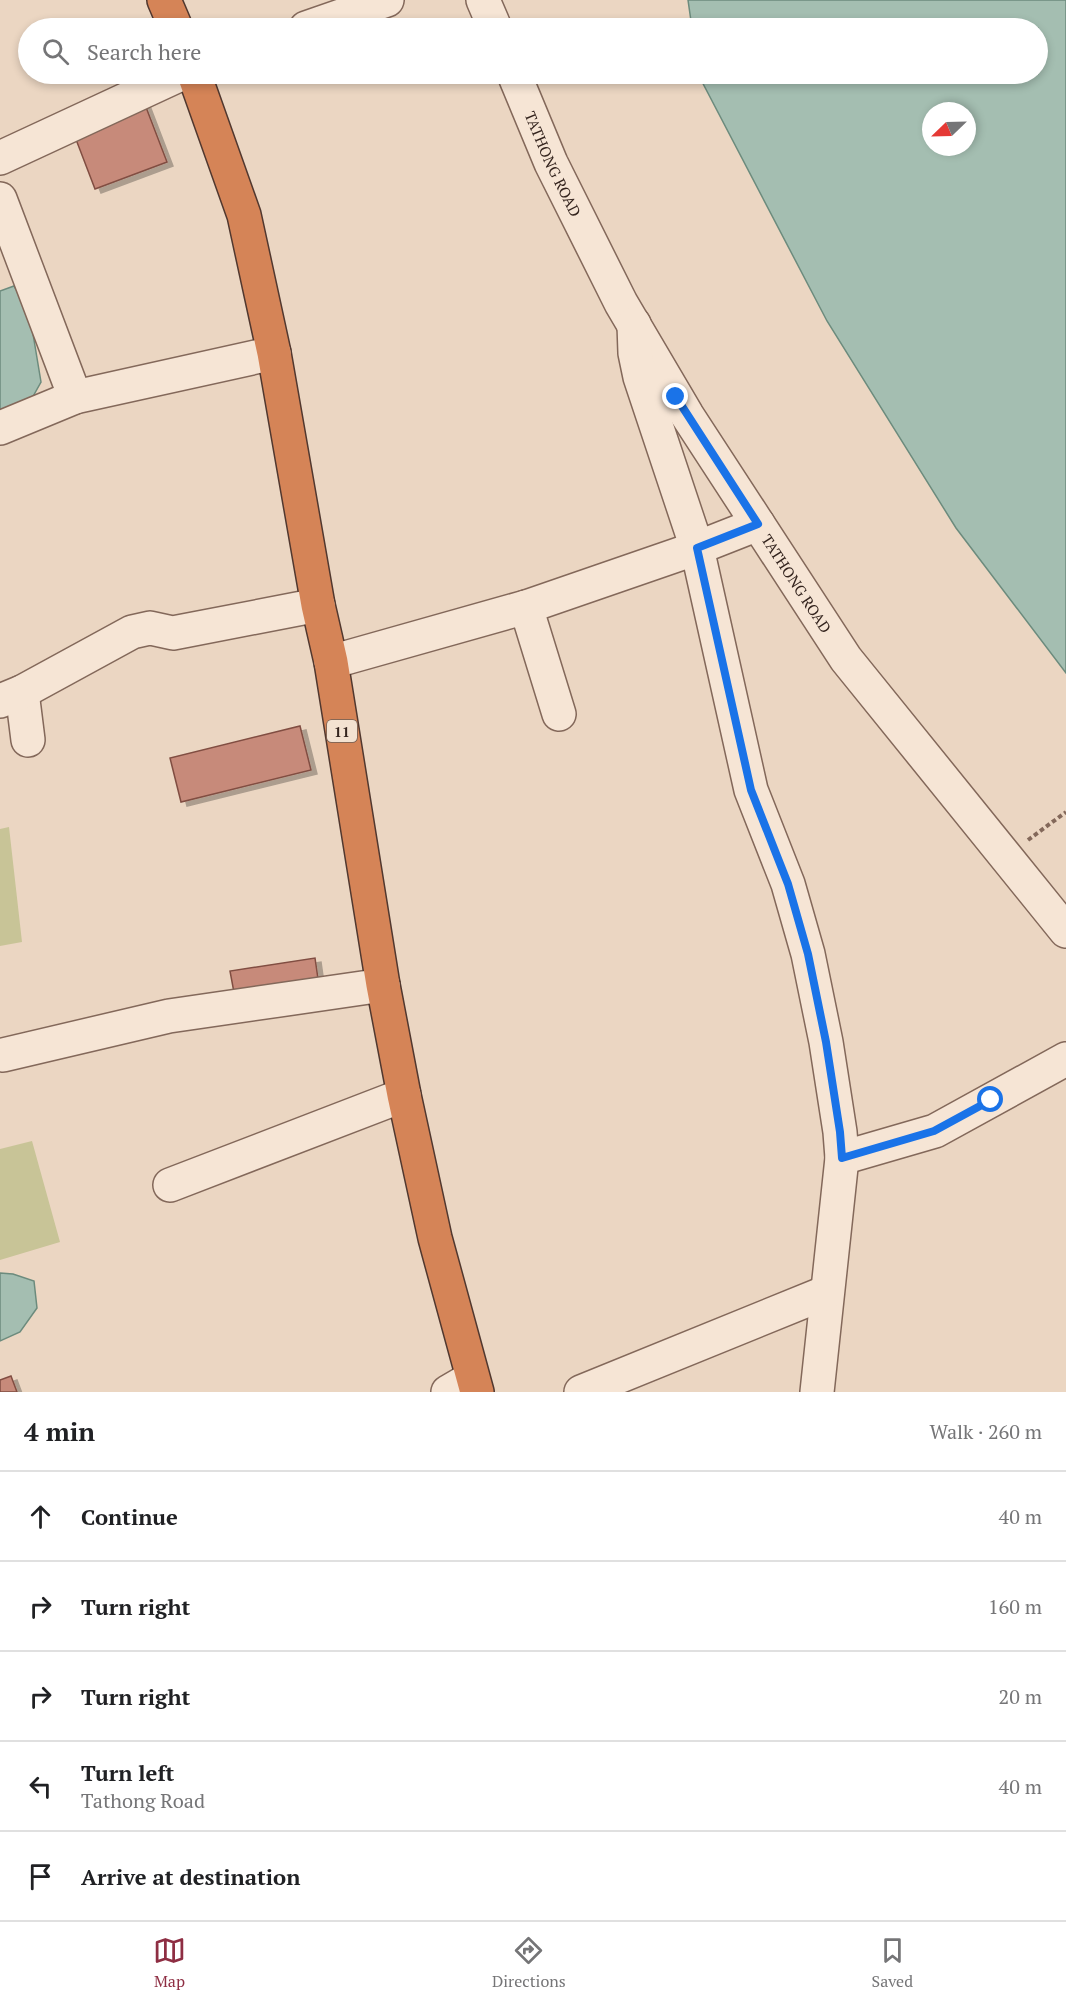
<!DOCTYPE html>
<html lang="en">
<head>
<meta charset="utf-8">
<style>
  body { margin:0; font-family:"PT Serif",serif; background:#f6f6f6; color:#202124 }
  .compass { position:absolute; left:922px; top:102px; width:54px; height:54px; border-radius:50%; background:#fff; box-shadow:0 3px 9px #0003; rotate:247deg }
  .stop { position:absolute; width:18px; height:18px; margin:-14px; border:4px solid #1a73e8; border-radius:50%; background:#fff }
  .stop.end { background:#1a73e8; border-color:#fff; box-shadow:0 2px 6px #0008 }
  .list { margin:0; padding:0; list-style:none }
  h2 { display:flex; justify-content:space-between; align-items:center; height:78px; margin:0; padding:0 24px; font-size:26px }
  h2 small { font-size:20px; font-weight:400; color:#757577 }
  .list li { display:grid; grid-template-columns:39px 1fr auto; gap:18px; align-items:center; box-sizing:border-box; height:90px; padding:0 24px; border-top:2px solid #e0e0e0 }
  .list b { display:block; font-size:22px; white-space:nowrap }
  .list p { margin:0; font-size:20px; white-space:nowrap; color:#757577 }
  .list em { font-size:20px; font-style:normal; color:#757577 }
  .icon { flex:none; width:33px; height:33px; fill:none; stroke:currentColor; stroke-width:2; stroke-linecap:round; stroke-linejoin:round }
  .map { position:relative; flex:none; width:1066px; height:1392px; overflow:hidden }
  .search { position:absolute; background:#fff; box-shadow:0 3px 9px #0003; left:18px; right:18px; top:18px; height:66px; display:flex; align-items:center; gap:15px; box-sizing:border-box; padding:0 21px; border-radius:33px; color:#757577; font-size:22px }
  .sheet { height:528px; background:#fff }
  nav { display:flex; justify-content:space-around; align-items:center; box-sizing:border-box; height:84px; border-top:2px solid #e0e0e0; background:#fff; font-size:16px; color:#757577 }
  nav a { display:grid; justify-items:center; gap:3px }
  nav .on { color:#8e2e43 }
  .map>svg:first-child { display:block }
</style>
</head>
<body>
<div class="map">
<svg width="1066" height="1392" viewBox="0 0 1066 1392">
  <defs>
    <filter id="shadow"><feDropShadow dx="6" dy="4" stdDeviation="0" flood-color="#0004"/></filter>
  </defs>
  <rect width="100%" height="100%" fill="#ebd6c2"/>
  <path fill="#c8c497" d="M 9,827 L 22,942 L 0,946 L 0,829 Z
    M 32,1141 L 60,1242 L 0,1260 L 0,1149 Z"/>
  <path fill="#a4beb1" stroke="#6c8b7d" stroke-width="1.5" fill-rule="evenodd" d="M 688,0 L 1066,0 L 1066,673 L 956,528 L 827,321 L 698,74 L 1038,74 L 1038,28 L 692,28 ZM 931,111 L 967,111 L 967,147 L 931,147 Z
    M 14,286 L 29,310 L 41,382 L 31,400 L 0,412 L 0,291 Z
    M 0,1273 L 13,1274 L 34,1281 L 37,1308 L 20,1332 L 0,1341 Z"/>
  <path fill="#c78a7a" stroke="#814e42" stroke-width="1.5" filter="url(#shadow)" d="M 144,102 L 167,162 L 95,189 L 72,129 Z
    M 300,726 L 311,770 L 181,802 L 170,758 Z
    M 315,958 L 319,986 L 235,998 L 230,971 Z
    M 11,1376 L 17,1392 L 0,1392 L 0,1380 Z"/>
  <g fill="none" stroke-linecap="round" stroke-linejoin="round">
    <defs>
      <g id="minor">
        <path d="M 483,0 L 495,28"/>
        <path d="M 306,28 L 387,0"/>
        <path id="s1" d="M 514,74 L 551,163 L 621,303 L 687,415 L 846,659 L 1066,931"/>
        <path d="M 0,158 L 181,74"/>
        <path d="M 0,199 L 75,397"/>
        <path d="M 634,324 L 635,353 L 640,377 L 697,548 L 751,790 L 788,884 L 808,954 L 826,1042 L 840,1132 L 842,1158 L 817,1392"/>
        <path d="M 0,428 L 75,397 L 274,353"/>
        <path d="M 526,607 L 559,714"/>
        <path d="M 331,662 L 526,607 L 697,548 L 758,524"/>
        <path d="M 22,692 L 28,740"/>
        <path d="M 0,701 L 22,692 L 132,632 L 150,628 L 173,633 L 318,605"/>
        <path d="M 3,1055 L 169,1016 L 383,985"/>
        <path d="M 842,1158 L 935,1131 L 1066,1059"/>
        <path d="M 170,1185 L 404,1095"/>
        <path d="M 448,1392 L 472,1378"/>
        <path d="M 581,1392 L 827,1292"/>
      </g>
      <path id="highway" d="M 164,0 L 176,28
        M 194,74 L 244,215 L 274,353 L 318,605 L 331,662 L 383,985 L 404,1095 L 435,1238 L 477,1392"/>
    </defs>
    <use href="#minor" stroke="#83685a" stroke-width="36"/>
    <use href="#highway" stroke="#51382f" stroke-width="36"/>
    <path stroke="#83685a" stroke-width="4" stroke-dasharray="4.5 3" stroke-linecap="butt" d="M 1028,840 L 1066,812"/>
    <use href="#minor" stroke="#f6e5d5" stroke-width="33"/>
    <use href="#highway" stroke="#d58457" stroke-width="33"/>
  </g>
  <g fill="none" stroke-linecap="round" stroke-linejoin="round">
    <path stroke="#1a73e8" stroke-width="8" d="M 676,397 L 758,524 L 697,548 L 751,790 L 788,884 L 808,954 L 826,1042 L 840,1132 L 842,1158 L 934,1131 L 991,1100"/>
  </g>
  <g text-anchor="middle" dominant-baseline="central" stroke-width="4.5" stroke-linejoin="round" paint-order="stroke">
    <rect fill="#f3e2d1" stroke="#6d5d54" stroke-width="1.5" x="327" y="720" width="30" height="22" rx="4.5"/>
    <g font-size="14" font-weight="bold" fill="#34241e">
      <text x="342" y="731">11</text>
    </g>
    <g font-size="15" fill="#34241e" stroke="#f3e2d1">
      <text stroke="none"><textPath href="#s1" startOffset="98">TATHONG ROAD</textPath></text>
      <text stroke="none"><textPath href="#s1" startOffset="584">TATHONG ROAD</textPath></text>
    </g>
  </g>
</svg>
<svg class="compass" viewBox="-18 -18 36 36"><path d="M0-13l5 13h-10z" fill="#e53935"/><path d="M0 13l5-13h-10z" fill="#757577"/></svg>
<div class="stop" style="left:991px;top:1100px"></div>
<div class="stop end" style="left:676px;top:397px"></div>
<div class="search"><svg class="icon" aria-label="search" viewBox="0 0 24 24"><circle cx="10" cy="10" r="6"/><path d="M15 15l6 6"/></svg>Search here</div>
</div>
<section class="sheet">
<h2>4 min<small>Walk · 260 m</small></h2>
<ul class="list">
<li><svg class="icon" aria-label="ahead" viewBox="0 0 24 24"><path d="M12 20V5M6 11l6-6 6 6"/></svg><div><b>Continue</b></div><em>40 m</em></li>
<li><svg class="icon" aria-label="right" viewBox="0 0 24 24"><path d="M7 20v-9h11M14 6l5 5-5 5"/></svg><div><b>Turn right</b></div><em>160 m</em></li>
<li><svg class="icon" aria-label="right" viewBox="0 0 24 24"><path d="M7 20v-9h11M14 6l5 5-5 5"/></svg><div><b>Turn right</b></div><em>20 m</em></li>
<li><svg class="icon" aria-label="left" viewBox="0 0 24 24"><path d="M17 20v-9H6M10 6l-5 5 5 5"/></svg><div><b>Turn left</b><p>Tathong Road</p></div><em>40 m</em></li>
<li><svg class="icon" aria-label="arrive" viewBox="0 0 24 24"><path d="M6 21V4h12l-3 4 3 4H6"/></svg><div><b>Arrive at destination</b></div></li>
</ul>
</section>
<nav>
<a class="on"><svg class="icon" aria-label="map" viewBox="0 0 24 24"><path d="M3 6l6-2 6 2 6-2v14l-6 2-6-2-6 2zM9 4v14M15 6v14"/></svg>Map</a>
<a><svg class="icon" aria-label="directions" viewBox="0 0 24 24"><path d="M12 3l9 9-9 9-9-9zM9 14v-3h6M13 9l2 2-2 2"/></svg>Directions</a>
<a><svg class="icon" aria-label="saved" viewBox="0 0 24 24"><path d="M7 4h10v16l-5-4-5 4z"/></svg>Saved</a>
</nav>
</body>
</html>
